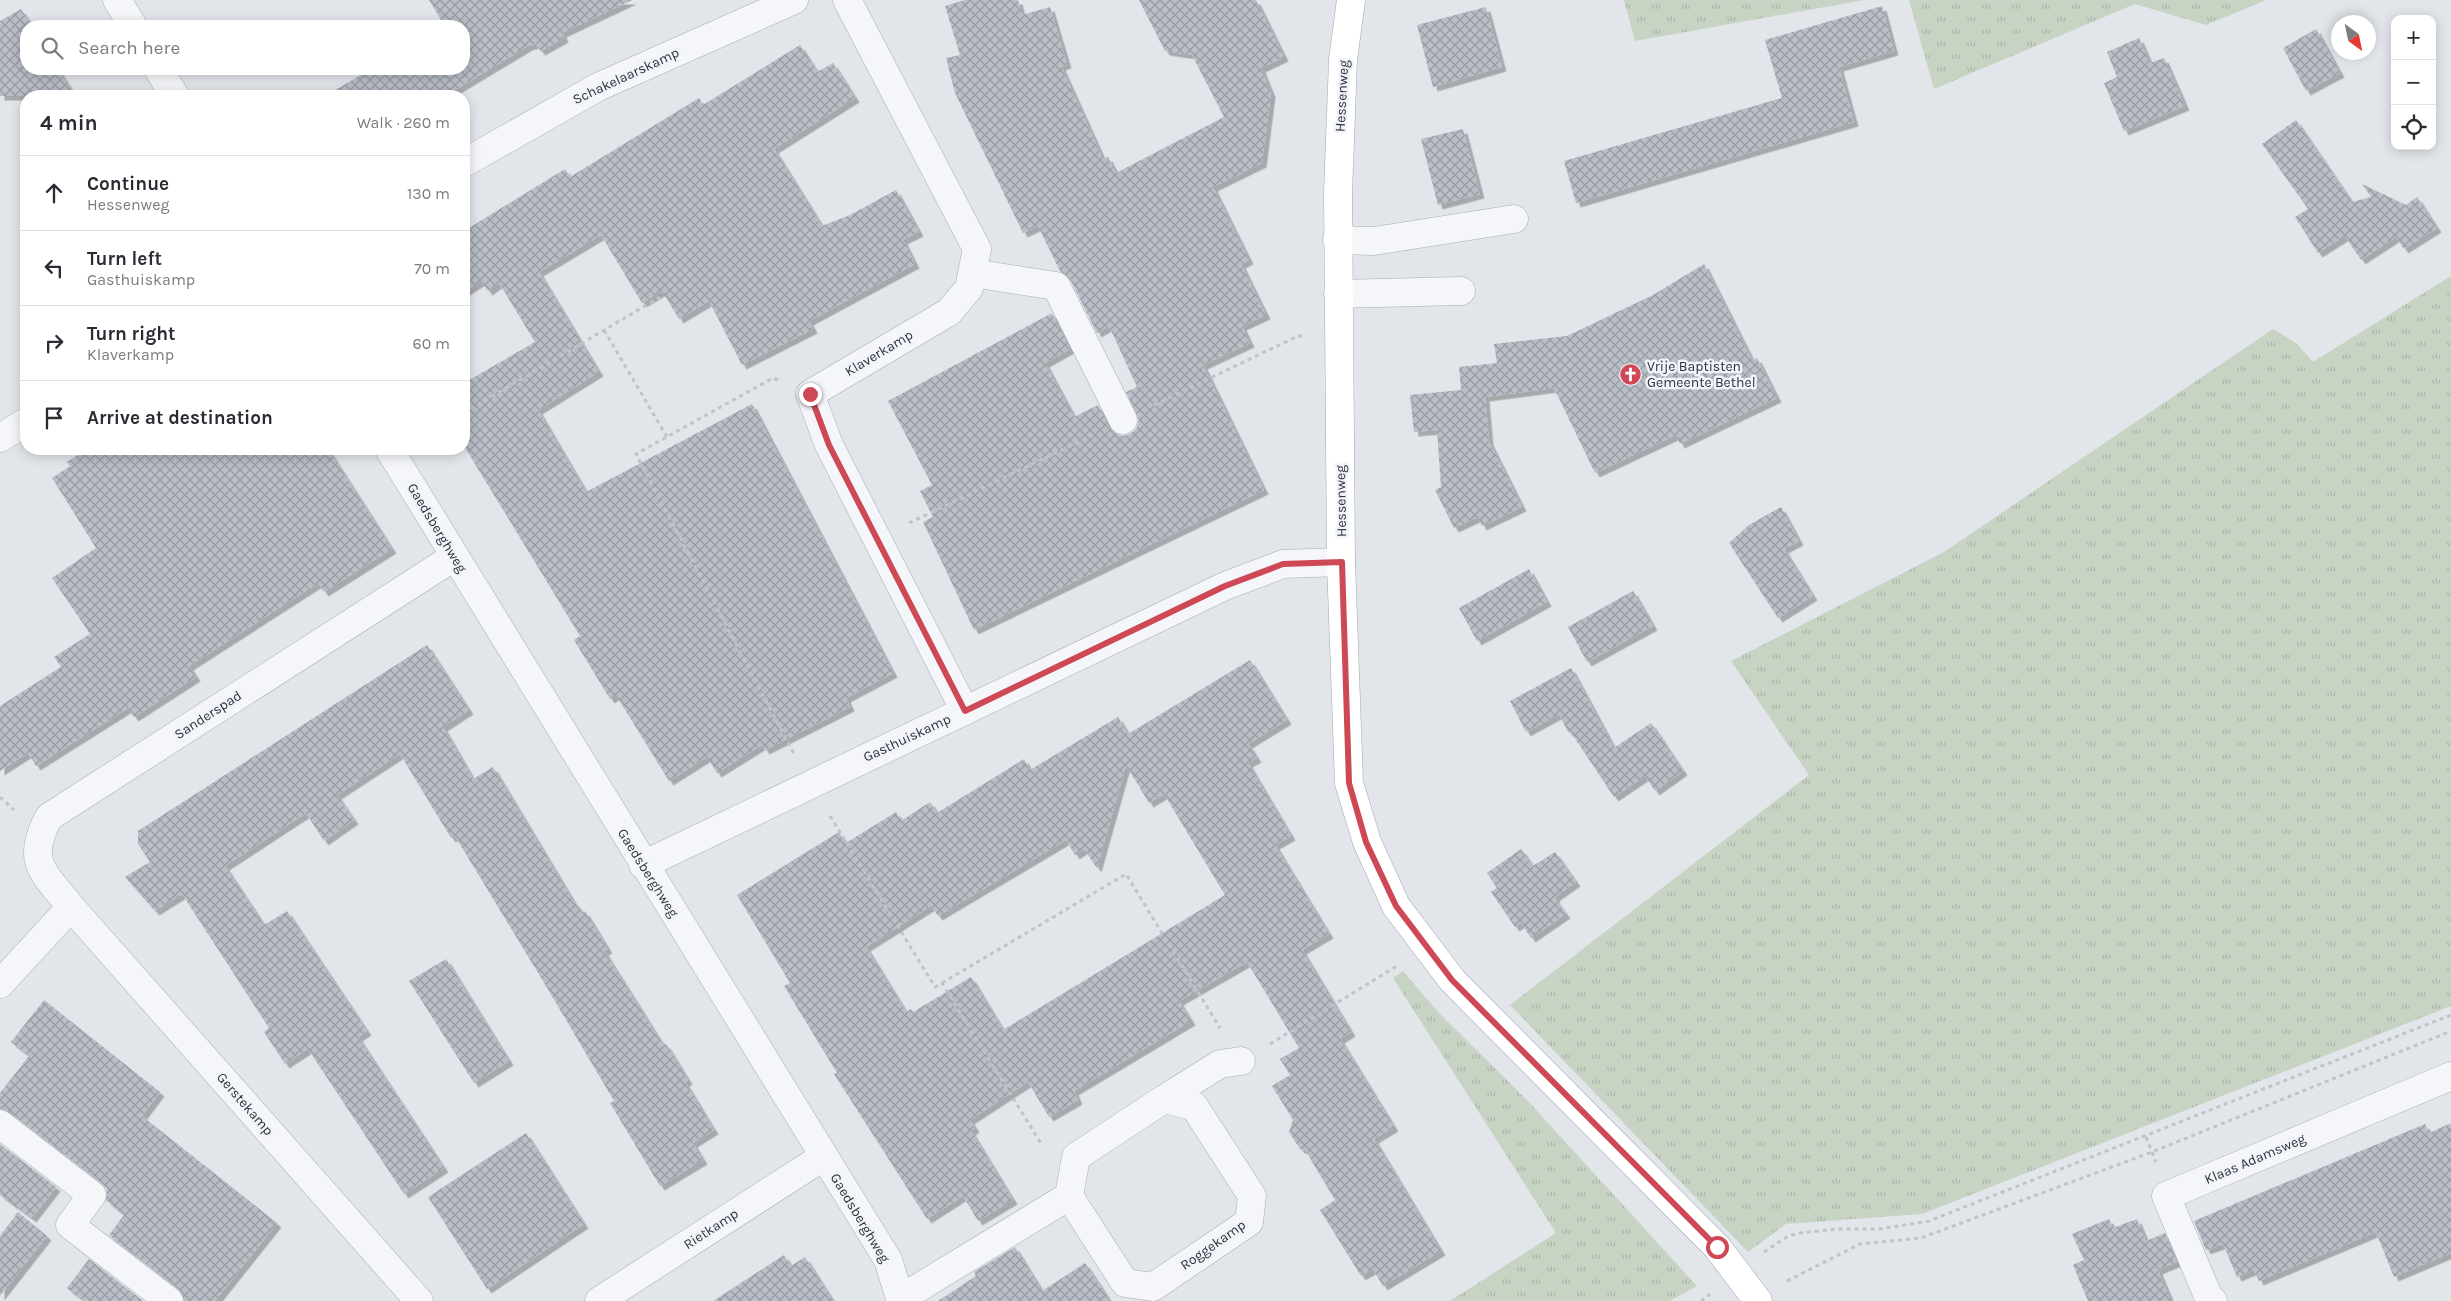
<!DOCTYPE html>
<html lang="en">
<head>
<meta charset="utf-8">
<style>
  body { margin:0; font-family:Karla,sans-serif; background:#f2f2f3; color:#2b2b33 }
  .controls { position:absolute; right:15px; top:15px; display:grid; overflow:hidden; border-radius:10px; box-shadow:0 2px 12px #0003 }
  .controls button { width:45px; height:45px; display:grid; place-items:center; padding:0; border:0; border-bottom:1px solid #e1e1e2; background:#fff; color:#2b2b33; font:25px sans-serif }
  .compass { position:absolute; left:2331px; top:15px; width:45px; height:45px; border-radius:50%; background:#fff; box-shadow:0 2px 12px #0003; rotate:147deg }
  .stop { position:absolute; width:15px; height:15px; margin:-11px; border:4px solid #ce4855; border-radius:50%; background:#fff }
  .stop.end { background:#ce4855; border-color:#fff; box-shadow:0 1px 5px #0008 }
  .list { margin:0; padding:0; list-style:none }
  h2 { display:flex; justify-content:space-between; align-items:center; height:65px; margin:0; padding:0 20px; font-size:21px }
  h2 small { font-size:16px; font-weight:400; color:#7c7c81 }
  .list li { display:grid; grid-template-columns:32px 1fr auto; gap:15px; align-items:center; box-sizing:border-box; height:75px; padding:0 20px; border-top:1px solid #e1e1e2 }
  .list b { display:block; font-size:19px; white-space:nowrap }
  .list p { margin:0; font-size:16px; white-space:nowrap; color:#7c7c81 }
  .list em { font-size:16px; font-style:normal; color:#7c7c81 }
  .icon { flex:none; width:28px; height:28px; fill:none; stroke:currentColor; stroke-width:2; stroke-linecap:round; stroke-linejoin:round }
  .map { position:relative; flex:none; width:2451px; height:1301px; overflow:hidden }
  .search { position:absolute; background:#fff; box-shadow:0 2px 12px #0003; left:20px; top:20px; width:450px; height:55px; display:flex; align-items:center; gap:12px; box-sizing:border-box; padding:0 18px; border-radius:20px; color:#7c7c81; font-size:19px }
  .panel { position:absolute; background:#fff; box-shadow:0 2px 12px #0003; left:20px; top:90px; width:450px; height:365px; border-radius:20px }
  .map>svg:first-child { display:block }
</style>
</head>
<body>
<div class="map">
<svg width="2451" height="1301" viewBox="0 0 2451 1301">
  <defs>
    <pattern id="grass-tufts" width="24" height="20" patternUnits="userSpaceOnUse" patternTransform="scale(1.25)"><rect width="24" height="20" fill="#c7d4c3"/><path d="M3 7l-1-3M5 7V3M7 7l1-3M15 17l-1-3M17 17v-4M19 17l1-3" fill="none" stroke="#abb6a9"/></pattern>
    <pattern id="building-cross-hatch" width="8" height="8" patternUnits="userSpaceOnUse" patternTransform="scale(1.25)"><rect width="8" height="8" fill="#b9bec7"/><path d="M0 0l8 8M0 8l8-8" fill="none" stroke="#979ba3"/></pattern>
    <filter id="shadow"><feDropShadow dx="4.5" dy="4.5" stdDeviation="0" flood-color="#0004"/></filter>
  </defs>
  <rect width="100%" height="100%" fill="#e2e5ea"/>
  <path fill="url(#grass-tufts)" d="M 1624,0 L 1864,0 L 1635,41 Z
    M 1909,0 L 2266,0 L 2206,25 L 2135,4 L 1934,89 Z
    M 2451,276 L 2451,1006 L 1922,1214 L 1786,1224 L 1748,1252 L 1510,1005 L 1809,775 L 1731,661 L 1944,552 L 2273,329 L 2296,343 L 2313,362 Z
    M 1403,971 L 1438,1012 L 1527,1100 L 1697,1286 L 1670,1301 L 1450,1301 L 1556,1233 L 1393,978 Z"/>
  <path fill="url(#building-cross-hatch)" fill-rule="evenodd" filter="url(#shadow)" d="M 429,0 L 632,0 L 562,33 L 564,38 L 541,51 L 535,44 L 528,46 L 445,96 L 325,96 L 371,69 L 464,69 L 464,26 L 442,26 L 444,25 Z
    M 965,0 L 1018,0 L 1022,15 L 1050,7 L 1067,64 L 1061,66 L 1103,159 L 1108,157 L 1116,173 L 1224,117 L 1192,55 L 1165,51 L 1139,0 L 1256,0 L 1284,57 L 1261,68 L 1271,93 L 1262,163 L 1213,187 L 1249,260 L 1241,264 L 1266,315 L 1242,326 L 1250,343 L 1203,365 L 1264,490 L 974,630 L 923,522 L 933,517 L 920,491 L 932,485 L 888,401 L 1052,313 L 1070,349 L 1045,363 L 1074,417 L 1098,405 L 1109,427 L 1115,433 L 1123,436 L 1130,434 L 1136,429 L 1139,420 L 1126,392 L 1137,387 L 1109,326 L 1097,333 L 1070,279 L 1060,271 L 1038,226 L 1023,233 L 955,93 L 946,58 L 960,55 L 945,6 Z
    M 1882,6 L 1894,51 L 1839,67 L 1854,122 L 1576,203 L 1564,161 L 1782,98 L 1765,40 Z
    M 1486,7 L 1502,67 L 1433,87 L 1417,25 Z
    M 21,9 L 32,26 L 26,26 L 26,69 L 58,69 L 75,96 L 0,96 L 0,21 Z
    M 2316,29 L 2340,73 L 2306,91 L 2283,48 Z
    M 2139,38 L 2150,63 L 2164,58 L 2185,106 L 2124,131 L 2104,83 L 2117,77 L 2107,52 Z
    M 800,45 L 817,72 L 833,63 L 855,98 L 774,149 L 822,226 L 850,215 L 896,190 L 919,232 L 903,240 L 915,264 L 809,321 L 813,329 L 742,365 L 709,301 L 679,319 L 662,291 L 642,303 L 601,235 L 539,272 L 599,372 L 538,410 L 586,492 L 752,404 L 893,673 L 846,698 L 850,707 L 765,750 L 762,745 L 717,773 L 707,757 L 669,781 L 616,695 L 610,699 L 574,640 L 580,636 L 464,446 L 464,383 L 535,342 L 499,283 L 488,291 L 481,281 L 464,292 L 464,231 L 565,169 L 570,177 L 699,98 L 703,105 Z
    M 2296,120 L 2352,202 L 2371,197 L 2362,184 L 2406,205 L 2417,197 L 2437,228 L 2404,249 L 2396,237 L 2361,260 L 2345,236 L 2318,253 L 2295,217 L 2308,209 L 2262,144 Z
    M 1463,129 L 1480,194 L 1438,205 L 1421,139 Z
    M 1704,264 L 1752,360 L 1757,358 L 1777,398 L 1680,444 L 1676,435 L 1595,473 L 1554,388 L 1485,397 L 1489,441 L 1522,507 L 1482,526 L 1478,517 L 1454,528 L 1435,490 L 1441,487 L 1437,430 L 1414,432 L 1410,395 L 1461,390 L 1459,367 L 1497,363 L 1494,344 L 1567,336 L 1653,295 Z
    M 87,449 L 328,449 L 392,549 L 324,592 L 318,583 L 189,666 L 196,677 L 134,717 L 128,708 L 36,766 L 28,753 L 0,771 L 0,706 L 61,667 L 54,657 L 90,634 L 52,578 L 96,548 L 52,478 L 70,466 L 67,462 Z
    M 1781,507 L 1799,541 L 1784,549 L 1813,596 L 1778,618 L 1729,543 L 1749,525 Z
    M 1529,569 L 1547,602 L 1477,641 L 1459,608 Z
    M 1633,591 L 1653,626 L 1587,662 L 1568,627 Z
    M 427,645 L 469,710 L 443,727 L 473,779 L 493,767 L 572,899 L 583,913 L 585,911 L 608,949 L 604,951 L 663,1045 L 666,1044 L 688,1080 L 685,1082 L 714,1130 L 693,1143 L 703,1160 L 660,1186 L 610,1103 L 614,1101 L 546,986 L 455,836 L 451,838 L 400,754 L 337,795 L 354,820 L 324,841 L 306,813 L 225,866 L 264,925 L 287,911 L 367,1031 L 358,1037 L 444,1168 L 404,1194 L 308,1049 L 285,1064 L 264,1032 L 269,1028 L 182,894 L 155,911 L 125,877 L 150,862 L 138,844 L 138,831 Z
    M 1250,660 L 1287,720 L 1248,744 L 1257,758 L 1248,763 L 1291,836 L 1275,845 L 1329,934 L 1302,950 L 1351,1032 L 1340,1039 L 1394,1127 L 1374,1139 L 1441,1251 L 1383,1286 L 1373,1269 L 1361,1276 L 1320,1210 L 1335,1200 L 1305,1150 L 1300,1149 L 1289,1132 L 1293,1120 L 1272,1086 L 1290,1075 L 1280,1059 L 1299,1048 L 1247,962 L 1179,1001 L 1191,1021 L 1074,1091 L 1078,1100 L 1049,1117 L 1028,1082 L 970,1120 L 975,1128 L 971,1131 L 1013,1200 L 978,1221 L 963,1196 L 927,1219 L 834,1074 L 837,1073 L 784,986 L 790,983 L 737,895 L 839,832 L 846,843 L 896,812 L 901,821 L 930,802 L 937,813 L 1024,759 L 1030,770 L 1118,717 L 1128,734 ZM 1126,765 L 1149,803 L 1164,794 L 1225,895 L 1003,1030 L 971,977 L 913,1012 L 911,1009 L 906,1012 L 866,947 L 931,906 L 938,916 L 1066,840 L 1075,855 L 1084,849 L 1097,868 Z
    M 1571,668 L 1614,748 L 1651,723 L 1683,771 L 1655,791 L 1645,776 L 1614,797 L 1570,731 L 1568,732 L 1559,714 L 1526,732 L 1510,701 Z
    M 1521,849 L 1533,866 L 1555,852 L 1576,882 L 1556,896 L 1555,899 L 1566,914 L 1531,938 L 1521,923 L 1515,927 L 1491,892 L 1497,888 L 1487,873 Z
    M 446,959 L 509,1061 L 474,1083 L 409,981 Z
    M 44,1000 L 160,1092 L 142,1116 L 277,1223 L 215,1301 L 184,1301 L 179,1289 L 109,1235 L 124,1215 L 106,1200 L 107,1189 L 102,1183 L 10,1112 L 0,1109 L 0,1093 L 29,1056 L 11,1042 Z
    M 2451,1123 L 2451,1253 L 2394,1277 L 2376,1232 L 2259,1281 L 2254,1270 L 2237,1277 L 2223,1244 L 2206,1250 L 2194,1221 L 2425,1124 L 2429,1133 Z
    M 526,1133 L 584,1224 L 487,1289 L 428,1197 Z
    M 0,1144 L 56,1187 L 32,1218 L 0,1195 Z
    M 18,1212 L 47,1236 L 0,1296 L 0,1236 Z
    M 2109,1219 L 2113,1228 L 2137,1219 L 2146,1241 L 2165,1233 L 2177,1262 L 2158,1270 L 2171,1301 L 2088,1301 L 2073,1265 L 2084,1260 L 2072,1234 Z
    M 1015,1247 L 1042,1291 L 1085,1263 L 1110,1301 L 938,1301 L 976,1276 L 974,1272 Z
    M 784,1255 L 791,1266 L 805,1257 L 833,1301 L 713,1301 Z
    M 89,1259 L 143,1301 L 84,1301 L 67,1288 Z"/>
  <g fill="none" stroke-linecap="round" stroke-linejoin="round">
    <defs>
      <path id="minor" d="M 117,0 L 133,26
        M 847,0 L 977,249 L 969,288 L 949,312 L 810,394 L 829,445 L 965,711
        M 158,69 L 175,96
        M 464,163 L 598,87 L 794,0
        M 1337,240 L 1374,241 L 1514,219
        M 972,273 L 1056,286 L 1123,420
        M 1338,294 L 1461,291
        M 0,438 L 26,422
        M 389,449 L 888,1260 L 901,1301
        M 643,865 L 1225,586 L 1283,564 L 1341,562
        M 0,984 L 71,907
        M 1164,1099 L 1220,1064 L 1241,1061
        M 0,1124 L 92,1195 L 70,1225 L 169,1301
        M 900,1299 L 1069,1196 L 1076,1157 L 1164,1099 L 1194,1106 L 1252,1196 L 1249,1222 L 1153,1287 L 1125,1283 L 1069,1196
        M 419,1301 L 71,907 C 43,872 25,861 49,817 L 454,557
        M 599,1301 L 823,1157
        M 2213,1301 L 2208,1296 L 2166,1196 L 2451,1076"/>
      <path id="major" d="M 1351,0 L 1343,60 L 1338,193 L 1341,562 L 1349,783 L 1367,842 L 1396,906 L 1452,980 L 1717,1247 L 1758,1301"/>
    </defs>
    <use href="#minor" stroke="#a7acb4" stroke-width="29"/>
    <use href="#major" stroke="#a1a8b6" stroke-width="29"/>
    <path stroke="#c0c3c9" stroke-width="3" stroke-dasharray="4 4" stroke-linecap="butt" d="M 604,330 L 667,437
      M 778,380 L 773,378 L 636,454 L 794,754
      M 1154,405 L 1298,336 L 1305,336
      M 464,413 L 660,297
      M 909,523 L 1093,435
      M 0,797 L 14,810
      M 830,816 L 935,987 L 942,983 L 1042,1145
      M 942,983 L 1126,874 L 1220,1028
      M 1270,1044 L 1397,966
      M 2146,1137 L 2156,1162
      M 1764,1252 L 1788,1236 L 1800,1233 L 1838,1229 L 1879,1229 L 1929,1221 L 2451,1015
      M 1787,1281 L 1860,1244 L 1921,1238 L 2152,1152 L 2451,1031
      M 1701,1301 L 1710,1294"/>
    <use href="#minor" stroke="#f5f6f9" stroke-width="28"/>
    <use href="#major" stroke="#fff" stroke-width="28"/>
  </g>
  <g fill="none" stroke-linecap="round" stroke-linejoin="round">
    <path stroke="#ce4855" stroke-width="6" d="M 810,394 L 829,445 L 965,711 L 1225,586 L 1283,564 L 1342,562 L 1349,783 L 1366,842 L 1396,906 L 1452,980 L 1717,1247"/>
  </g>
  <defs>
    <symbol id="church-disc" viewBox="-11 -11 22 22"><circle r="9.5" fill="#ce4855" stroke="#f2f4f8"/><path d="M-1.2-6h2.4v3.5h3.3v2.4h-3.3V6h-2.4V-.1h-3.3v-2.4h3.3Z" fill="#fff"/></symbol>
  </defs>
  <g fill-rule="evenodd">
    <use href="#church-disc" x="1618" y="362" width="25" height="25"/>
  </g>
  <g text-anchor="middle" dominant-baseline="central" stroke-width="5" stroke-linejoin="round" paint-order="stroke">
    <g font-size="14" fill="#2a3242" stroke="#f2f4f8">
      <text transform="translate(626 76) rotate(-25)">Schakelaarskamp</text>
      <text transform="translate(1342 96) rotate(-87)">Hessenweg</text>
      <text transform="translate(879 353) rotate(-31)">Klaverkamp</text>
      <text transform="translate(1341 501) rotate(-91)">Hessenweg</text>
      <text transform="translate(437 528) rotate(59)">Gaedsberghweg</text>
      <text transform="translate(208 715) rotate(-33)">Sanderspad</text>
      <text transform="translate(907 738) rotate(-25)">Gasthuiskamp</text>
      <text transform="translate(648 873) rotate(58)">Gaedsberghweg</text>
      <text transform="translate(245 1104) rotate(49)">Gerstekamp</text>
      <text transform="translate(2255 1159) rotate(-23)">Klaas Adamsweg</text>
      <text transform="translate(860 1218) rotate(59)">Gaedsberghweg</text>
      <text transform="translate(711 1229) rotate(-33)">Rietkamp</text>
      <text transform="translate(1213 1245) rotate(-35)">Roggekamp</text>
    </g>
    <g font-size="14" fill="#2a3242" stroke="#f2f4f8" text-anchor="start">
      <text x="1647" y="366">Vrije Baptisten<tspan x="1647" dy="16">Gemeente Bethel</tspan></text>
    </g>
  </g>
</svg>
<div class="controls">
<button>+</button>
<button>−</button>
<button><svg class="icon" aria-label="locate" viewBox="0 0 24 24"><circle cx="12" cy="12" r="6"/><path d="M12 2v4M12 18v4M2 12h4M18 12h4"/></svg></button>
</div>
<svg class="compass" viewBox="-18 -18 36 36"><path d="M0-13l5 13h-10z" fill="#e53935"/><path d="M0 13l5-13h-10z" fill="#7c7c81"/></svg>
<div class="stop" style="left:1717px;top:1247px"></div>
<div class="stop end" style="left:810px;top:394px"></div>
<div class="search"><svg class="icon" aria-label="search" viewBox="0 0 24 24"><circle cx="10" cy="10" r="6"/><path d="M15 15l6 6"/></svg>Search here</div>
<section class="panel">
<h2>4 min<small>Walk · 260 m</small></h2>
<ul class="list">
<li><svg class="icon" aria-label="ahead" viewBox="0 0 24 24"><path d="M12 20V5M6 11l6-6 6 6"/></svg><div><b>Continue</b><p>Hessenweg</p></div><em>130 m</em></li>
<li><svg class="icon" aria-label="left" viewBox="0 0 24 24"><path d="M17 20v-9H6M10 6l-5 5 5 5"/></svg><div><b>Turn left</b><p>Gasthuiskamp</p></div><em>70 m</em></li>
<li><svg class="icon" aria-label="right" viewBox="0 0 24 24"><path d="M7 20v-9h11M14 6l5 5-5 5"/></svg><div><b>Turn right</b><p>Klaverkamp</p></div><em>60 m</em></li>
<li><svg class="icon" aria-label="arrive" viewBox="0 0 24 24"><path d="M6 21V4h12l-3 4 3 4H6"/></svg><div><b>Arrive at destination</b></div></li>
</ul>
</section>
</div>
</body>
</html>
